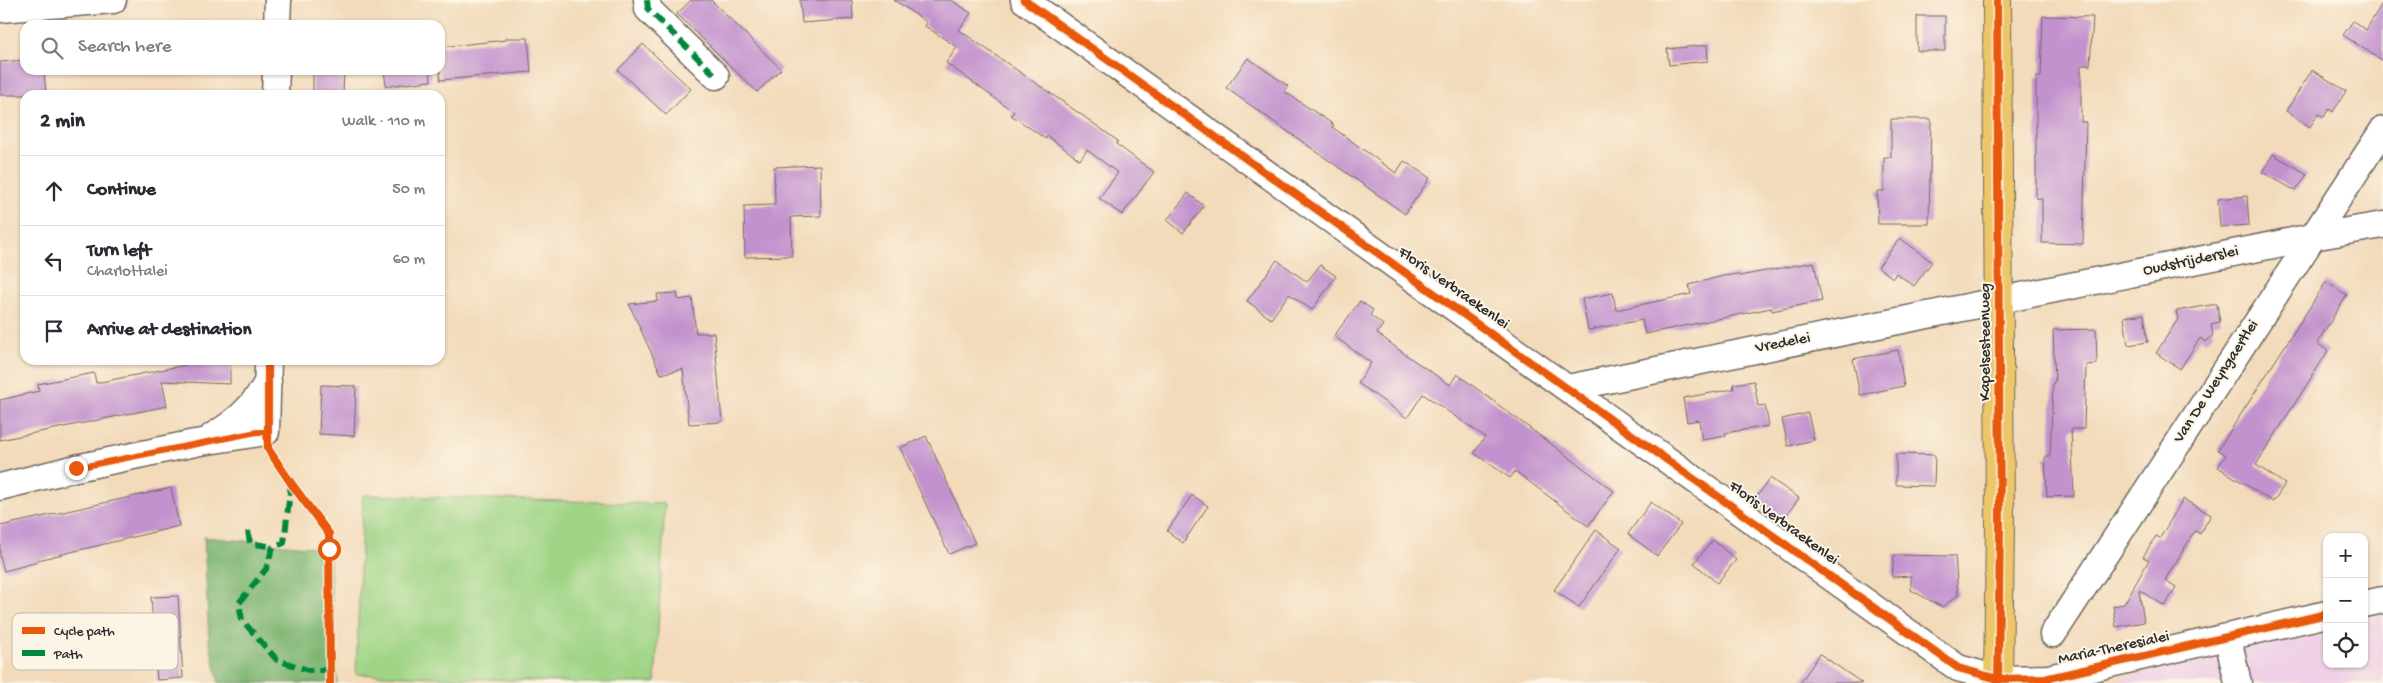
<!DOCTYPE html>
<html lang="en">
<head>
<meta charset="utf-8">
<style>
  body { margin:0; font-family:"Gochi Hand",sans-serif; background:#f2f2f3; color:#2b2b33 }
  .controls { position:absolute; right:15px; bottom:15px; display:grid; overflow:hidden; border-radius:10px; box-shadow:0 1px 4px #0004 }
  .controls button { width:45px; height:45px; display:grid; place-items:center; padding:0; border:0; border-bottom:1px solid #e1e1e2; background:#fff; color:#2b2b33; font:25px sans-serif }
  .stop { position:absolute; width:15px; height:15px; margin:-11px; border:4px solid #ea580c; border-radius:50%; background:#fff }
  .stop.end { background:#ea580c; border-color:#fff; box-shadow:0 1px 5px #0008 }
  .list { margin:0; padding:0; list-style:none }
  h2 { display:flex; justify-content:space-between; align-items:center; height:65px; margin:0; padding:0 20px; font-size:21px }
  h2 small { font-size:16px; font-weight:400; color:#7c7c81 }
  .list li { display:grid; grid-template-columns:32px 1fr auto; gap:15px; align-items:center; box-sizing:border-box; height:70px; padding:0 20px; border-top:1px solid #e1e1e2 }
  .list b { display:block; font-size:19px; white-space:nowrap }
  .list p { margin:0; font-size:16px; white-space:nowrap; color:#7c7c81 }
  .list em { font-size:16px; font-style:normal; color:#7c7c81 }
  .icon { flex:none; width:28px; height:28px; fill:none; stroke:currentColor; stroke-width:2; stroke-linecap:round; stroke-linejoin:round }
  .map { position:relative; flex:none; width:2383px; height:683px; overflow:hidden }
  .search { position:absolute; background:#fff; box-shadow:0 1px 4px #0004; left:20px; top:20px; width:425px; height:55px; display:flex; align-items:center; gap:12px; box-sizing:border-box; padding:0 18px; border-radius:15px; color:#7c7c81; font-size:19px }
  .panel { position:absolute; background:#fff; box-shadow:0 1px 4px #0004; left:20px; top:90px; width:425px; height:275px; border-radius:15px }
  .map>svg:first-child { display:block }
</style>
</head>
<body>
<div class="map">
<svg width="2383" height="683" viewBox="0 0 2383 683">
  <rect width="100%" height="100%" fill="#fcf5e5"/>
  <filter id="ink" filterUnits="userSpaceOnUse"><feTurbulence type="fractalNoise" baseFrequency=".02" numOctaves="2"/><feDisplacementMap in="SourceGraphic" scale="10" xChannelSelector="R" yChannelSelector="G"/><feConvolveMatrix kernelMatrix="1 2 1 2 8 2 1 2 1" color-interpolation-filters="sRGB"/></filter>
  <filter id="wash" filterUnits="userSpaceOnUse"><feTurbulence type="fractalNoise" baseFrequency=".0096" numOctaves="4" result="noise"/><feDisplacementMap in="SourceGraphic" scale="20" xChannelSelector="R" yChannelSelector="G"/><feGaussianBlur stdDeviation="1.12" result="paint"/><feColorMatrix in="noise" values="0 0 0 0 0 0 0 0 0 0 0 0 0 0 0 0 0 1.4 0 .05"/><feComposite in="paint" operator="in"/></filter>
  <g filter="url(#wash)">
    <rect width="100%" height="100%" fill="#f2daba"/>
    <path fill="#efd0e6" d="M 2383,612 L 2383,683 L 2104,683 L 2327,626 L 2327,664 L 2364,664 L 2364,617 Z"/>
    <path fill="#9fd485" stroke="#658058" d="M 363,495 L 665,504 L 655,683 L 584,683 L 356,674 Z"/>
    <path fill="#7fb672" stroke="#55704e" d="M 204,537 L 329,549 L 337,683 L 219,683 L 209,641 Z"/>
    <g id="blocks">
      <path fill="#c292ce" d="M 691,0 L 711,0 L 781,69 L 757,92 L 677,14 Z
        M 800,0 L 852,0 L 853,19 L 802,23 Z
        M 894,0 L 951,0 L 971,13 L 959,30 L 1086,118 L 1118,141 L 1116,144 L 1154,172 L 1122,215 L 1099,198 L 1118,173 L 1087,150 L 1080,160 L 1047,136 L 1046,139 L 1011,115 L 1014,112 L 946,63 L 957,47 L 925,26 L 927,22 Z
        M 2383,2 L 2383,61 L 2343,35 L 2353,21 L 2366,30 Z
        M 1917,16 L 1945,16 L 1945,51 L 1917,51 Z
        M 2043,16 L 2093,17 L 2090,65 L 2081,65 L 2081,122 L 2086,122 L 2083,244 L 2042,243 L 2042,199 L 2036,198 L 2036,77 L 2041,77 Z
        M 506,38 L 528,38 L 531,72 L 440,80 L 440,47 L 506,40 Z
        M 643,44 L 691,89 L 666,115 L 618,70 Z
        M 1707,45 L 1708,61 L 1669,65 L 1667,49 Z
        M 1248,58 L 1288,86 L 1284,91 L 1334,125 L 1332,127 L 1396,173 L 1404,161 L 1430,178 L 1405,214 L 1226,88 Z
        M 25,60 L 25,70 L 44,70 L 46,95 L 0,95 L 0,62 Z
        M 313,70 L 344,70 L 343,95 L 313,95 Z
        M 384,70 L 430,70 L 431,81 L 386,86 Z
        M 2312,70 L 2346,91 L 2333,112 L 2329,109 L 2324,117 L 2318,114 L 2310,127 L 2286,111 Z
        M 1891,119 L 1931,119 L 1929,224 L 1878,224 L 1877,191 L 1884,191 L 1884,157 L 1891,157 Z
        M 2273,154 L 2307,174 L 2296,191 L 2262,172 Z
        M 820,165 L 821,216 L 791,217 L 792,256 L 745,257 L 744,206 L 775,205 L 774,167 Z
        M 1188,193 L 1204,206 L 1183,233 L 1167,220 Z
        M 2247,196 L 2249,225 L 2220,227 L 2218,199 Z
        M 1900,238 L 1932,262 L 1914,286 L 1896,273 L 1893,278 L 1878,267 Z
        M 1277,260 L 1307,282 L 1320,265 L 1336,276 L 1312,310 L 1289,294 L 1271,319 L 1247,301 Z
        M 1814,262 L 1822,301 L 1772,311 L 1771,308 L 1645,334 L 1642,320 L 1588,330 L 1582,299 L 1613,293 L 1616,310 L 1691,294 L 1689,285 L 1723,276 L 1738,274 L 1739,276 Z
        M 2326,282 L 2347,295 L 2317,343 L 2328,351 L 2256,465 L 2285,484 L 2273,502 L 2218,467 L 2226,455 L 2218,450 Z
        M 677,293 L 678,300 L 692,298 L 696,333 L 714,333 L 722,422 L 689,424 L 683,369 L 661,374 L 629,304 L 658,301 L 657,294 Z
        M 1360,301 L 1373,310 L 1370,315 L 1383,325 L 1377,333 L 1406,355 L 1450,385 L 1457,374 L 1614,491 L 1588,526 L 1515,471 L 1510,478 L 1474,453 L 1485,437 L 1423,394 L 1407,418 L 1358,383 L 1371,363 L 1334,336 Z
        M 2217,304 L 2220,322 L 2211,324 L 2213,335 L 2206,342 L 2200,338 L 2180,369 L 2156,353 L 2178,319 L 2176,311 Z
        M 2144,314 L 2148,342 L 2128,345 L 2124,317 Z
        M 2096,329 L 2097,364 L 2086,365 L 2084,429 L 2071,429 L 2074,496 L 2047,497 L 2045,457 L 2050,457 L 2053,382 L 2055,382 L 2053,330 Z
        M 1898,350 L 1904,386 L 1860,395 L 1853,359 Z
        M 186,360 L 230,360 L 230,384 L 162,381 L 167,406 L 0,440 L 0,400 L 39,391 L 38,384 L 94,373 L 96,383 L 185,365 Z
        M 1754,381 L 1758,406 L 1765,405 L 1769,426 L 1725,433 L 1726,436 L 1702,440 L 1699,420 L 1687,422 L 1683,398 L 1734,389 L 1733,384 Z
        M 321,385 L 356,386 L 354,436 L 319,434 Z
        M 1808,413 L 1814,440 L 1788,446 L 1782,419 Z
        M 926,436 L 975,543 L 949,554 L 900,448 Z
        M 1896,454 L 1935,455 L 1934,486 L 1896,485 Z
        M 1770,478 L 1799,498 L 1783,520 L 1755,499 Z
        M 171,488 L 179,526 L 38,560 L 38,562 L 4,571 L 0,556 L 0,526 Z
        M 1192,495 L 1208,506 L 1183,543 L 1167,531 Z
        M 2183,499 L 2211,515 L 2200,534 L 2195,531 L 2165,580 L 2176,587 L 2165,606 L 2139,590 L 2144,622 L 2116,627 L 2113,606 L 2124,604 L 2149,560 L 2143,557 L 2156,536 L 2160,538 Z
        M 1651,502 L 1681,524 L 1657,556 L 1628,534 Z
        M 1596,530 L 1621,548 L 1579,607 L 1554,590 Z
        M 1713,540 L 1736,560 L 1717,583 L 1694,563 Z
        M 1894,555 L 1955,556 L 1958,595 L 1942,607 L 1911,590 L 1911,576 L 1892,577 Z
        M 178,596 L 183,678 L 157,680 L 151,597 Z
        M 1820,654 L 1862,683 L 1800,683 Z"/>
    </g>
  </g>
  <g filter="url(#ink)">
    <use href="#blocks" fill-opacity="0" stroke="#71685d" stroke-width="1"/>
    <g fill="none" stroke-linecap="round" stroke-linejoin="round">
      <defs>
        <path id="minor" d="M 647,0 L 648,9 L 716,76
          M 1024,0 L 1958,668 L 1998,679 L 2049,678 L 2327,614
          M 0,9 L 113,0
          M 277,25 L 278,0
          M 275,95 L 276,70
          M 1568,388 L 2312,237 L 2383,225
          M 213,436 C 238,421 254,406 268,381
          M 0,487 L 76,468 L 195,443 L 266,432 L 268,360
          M 2364,604 L 2383,600
          M 2053,634 L 2383,130
          M 2228,638 L 2238,683"/>
        <path id="major" d="M 1997,0 L 2000,525 L 1998,683"/>
      </defs>
      <use href="#minor" stroke="#71685d" stroke-width="29"/>
      <use href="#major" stroke="#71685d" stroke-width="30"/>
      <use href="#minor" stroke="#fff" stroke-width="26"/>
      <use href="#major" stroke="#ecc669" stroke-width="28"/>
      <path stroke="#00873e" stroke-width="6" stroke-dasharray="12 6" stroke-linecap="butt" d="M 647,0 L 648,9 L 716,76
        M 291,483 L 284,543 L 273,547 L 266,569 L 239,603 L 242,620 L 277,660 L 308,670 L 329,670
        M 248,531 L 250,543 L 273,547"/>
      <defs>
        <path id="cycleway" d="M 1024,0 L 1958,668 L 1998,679 L 2049,678 L 2327,614
          M 1997,0 L 2000,525 L 1998,683
          M 268,360 L 268,449 L 291,483 L 329,534 L 330,683"/>
      </defs>
      <use href="#cycleway" stroke="#fcf5e5" stroke-width="11"/>
      <use href="#cycleway" stroke="#e8590c" stroke-width="8"/>
    </g>
  </g>
  <g fill="none" stroke-linecap="round" stroke-linejoin="round" filter="url(#ink)">
    <path stroke="#ea580c" stroke-width="6" d="M 76,468 L 257,432 L 266,432 L 268,448 L 291,484 L 329,534 L 329,549"/>
  </g>
  <g text-anchor="middle" dominant-baseline="central" stroke-width="4" stroke-linejoin="round" paint-order="stroke">
    <g font-size="16" fill="#2b2b2b" stroke="#fcf5e5">
      <text transform="translate(2191 262) rotate(-12)">Oudstrijderslei</text>
      <text transform="translate(1453 289) rotate(35)">Floris Verbraekenlei</text>
      <text transform="translate(1986 342) rotate(-90)">Kapelsesteenweg</text>
      <text transform="translate(1783 344) rotate(-11)">Vredelei</text>
      <text transform="translate(2217 382) rotate(-57)">Van De Weyngaertlei</text>
      <text transform="translate(1783 524) rotate(36)">Floris Verbraekenlei</text>
      <text transform="translate(2114 649) rotate(-12)">Maria-Theresialei</text>
    </g>
  </g>
  <rect x="12" y="613" width="166" height="57" rx="8" fill="#fcf5e5" stroke="#bdb8ad" stroke-width="1"/>
  <rect x="22" y="627" width="23" height="7" fill="#e8590c"/>
  <rect x="22" y="650" width="23" height="6" fill="#00873e"/>
  <g font-size="14" fill="#2b2b2b">
    <text x="54" y="635">Cycle path</text>
    <text x="54" y="658">Path</text>
  </g>
</svg>
<div class="controls">
<button>+</button>
<button>−</button>
<button><svg class="icon" aria-label="locate" viewBox="0 0 24 24"><circle cx="12" cy="12" r="6"/><path d="M12 2v4M12 18v4M2 12h4M18 12h4"/></svg></button>
</div>
<div class="stop" style="left:329px;top:549px"></div>
<div class="stop end" style="left:76px;top:468px"></div>
<div class="search"><svg class="icon" aria-label="search" viewBox="0 0 24 24"><circle cx="10" cy="10" r="6"/><path d="M15 15l6 6"/></svg>Search here</div>
<section class="panel">
<h2>2 min<small>Walk · 110 m</small></h2>
<ul class="list">
<li><svg class="icon" aria-label="ahead" viewBox="0 0 24 24"><path d="M12 20V5M6 11l6-6 6 6"/></svg><div><b>Continue</b></div><em>50 m</em></li>
<li><svg class="icon" aria-label="left" viewBox="0 0 24 24"><path d="M17 20v-9H6M10 6l-5 5 5 5"/></svg><div><b>Turn left</b><p>Charlottalei</p></div><em>60 m</em></li>
<li><svg class="icon" aria-label="arrive" viewBox="0 0 24 24"><path d="M6 21V4h12l-3 4 3 4H6"/></svg><div><b>Arrive at destination</b></div></li>
</ul>
</section>
</div>
</body>
</html>
